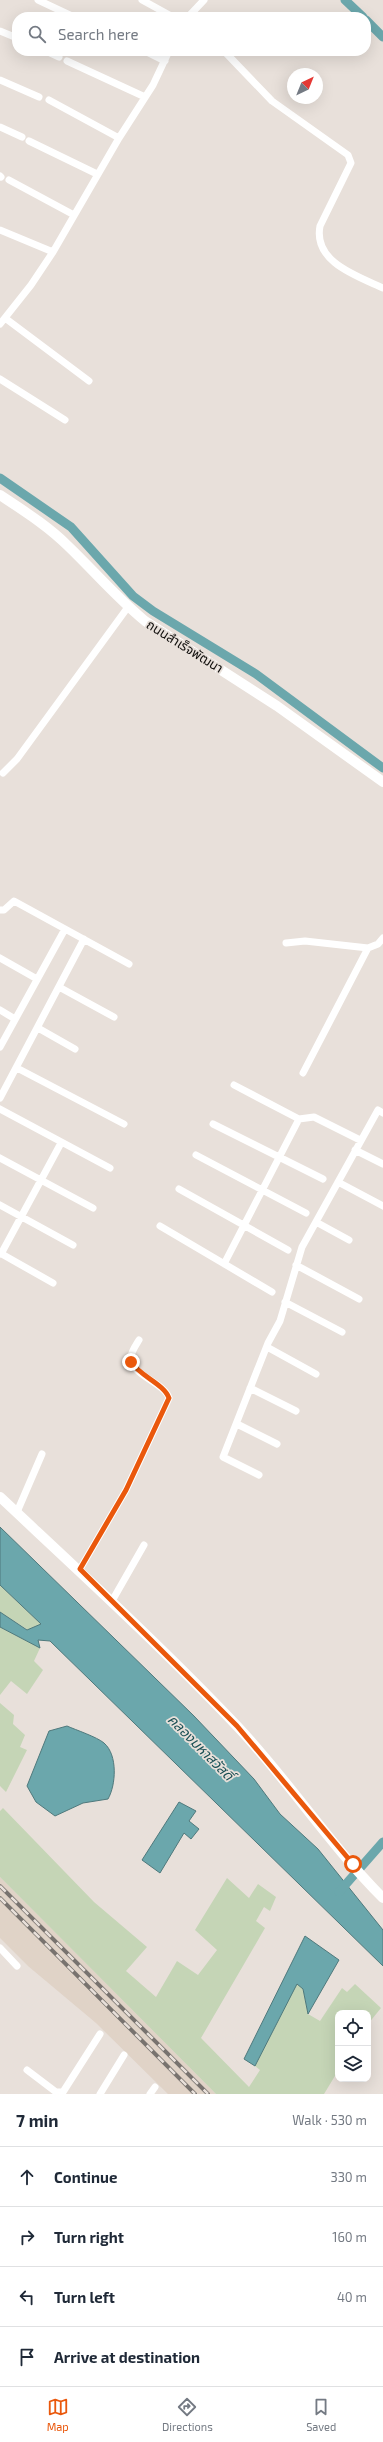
<!DOCTYPE html>
<html lang="en">
<head>
<meta charset="utf-8">
<style>
  body { margin:0; font-family:"Exo 2","Noto Sans Thai",sans-serif; background:#f6f6f7; color:#1f2937 }
  .controls { position:absolute; right:12px; bottom:12px; display:grid; overflow:hidden; border-radius:8px; box-shadow:0 4px 16px #0002 }
  .controls button { width:36px; height:36px; display:grid; place-items:center; padding:0; border:0; border-bottom:1px solid #e0e1e3; background:#fff; color:#1f2937; font:20px sans-serif }
  .compass { position:absolute; left:287px; top:68px; width:36px; height:36px; border-radius:50%; background:#fff; box-shadow:0 4px 16px #0002; rotate:43deg }
  .stop { position:absolute; width:12px; height:12px; margin:-9px; border:3px solid #ea580c; border-radius:50%; background:#fff }
  .stop.end { background:#ea580c; border-color:#fff; box-shadow:0 1px 4px #0008 }
  .list { margin:0; padding:0; list-style:none }
  h2 { display:flex; justify-content:space-between; align-items:center; height:52px; margin:0; padding:0 16px; font-size:17px }
  h2 small { font-size:13px; font-weight:400; color:#747a83 }
  .list li { display:grid; grid-template-columns:26px 1fr auto; gap:12px; align-items:center; box-sizing:border-box; height:60px; padding:0 16px; border-top:1px solid #e0e1e3 }
  .list b { display:block; font-size:15px; white-space:nowrap }
  .list em { font-size:13px; font-style:normal; color:#747a83 }
  .icon { flex:none; width:22px; height:22px; fill:none; stroke:currentColor; stroke-width:2; stroke-linecap:round; stroke-linejoin:round }
  .map { position:relative; flex:none; width:383px; height:2094px; overflow:hidden }
  .search { position:absolute; background:#fff; box-shadow:0 4px 16px #0002; left:12px; right:12px; top:12px; height:44px; display:flex; align-items:center; gap:10px; box-sizing:border-box; padding:0 14px; border-radius:16px; color:#747a83; font-size:15px }
  .sheet { height:292px; background:#fff }
  nav { display:flex; justify-content:space-around; align-items:center; box-sizing:border-box; height:56px; border-top:1px solid #e0e1e3; background:#fff; font-size:11px; color:#747a83 }
  nav a { display:grid; justify-items:center; gap:2px }
  nav .on { color:#ea580c }
  .map>svg:first-child { display:block }
</style>
</head>
<body>
<div class="map">
<svg width="383" height="2094" viewBox="0 0 383 2094">
  <rect width="100%" height="100%" fill="#e8e0da"/>
  <path fill="#e0d3c7" d="M 0,1877 L 216,2094 L 168,2094 L 96,2023 L 28,1966 L 0,1938 Z"/>
  <path fill="#c5d5b6" d="M 0,1585 L 41,1624 L 28,1630 L 0,1612 Z
    M 0,1627 L 40,1648 L 34,1661 L 43,1670 L 27,1694 L 11,1681 L 0,1695 Z
    M 0,1703 L 14,1715 L 13,1724 L 25,1735 L 20,1747 L 27,1750 L 6,1792 L 0,1786 Z
    M 3,1808 L 94,1902 L 147,1947 L 126,1971 L 156,1997 L 177,1961 L 198,1975 L 217,1950 L 195,1930 L 227,1878 L 249,1898 L 258,1884 L 276,1897 L 270,1911 L 264,1907 L 256,1921 L 265,1928 L 201,2038 L 249,2087 L 260,2070 L 255,2066 L 297,1983 L 303,1989 L 308,2014 L 320,2021 L 342,1988 L 347,1992 L 355,1984 L 381,2008 L 368,2024 L 368,2013 L 338,2013 L 338,2071 L 324,2094 L 216,2094 L 0,1877 L 0,1811 Z"/>
  <path fill="#6ba7ac" stroke="#4f797c" d="M 0,1527 L 194,1716 L 254,1779 L 280,1814 L 318,1849 L 383,1930 L 383,1966 L 50,1641 L 38,1640 L 40,1648 L 0,1627 L 0,1612 L 27,1630 L 41,1624 L 0,1585 Z
    M 67,1726 C 76,1730 97,1737 104,1743 C 118,1755 116,1785 108,1799 L 83,1803 L 55,1816 L 36,1802 L 27,1786 L 49,1731 Z
    M 179,1802 L 196,1811 L 189,1821 L 199,1829 L 191,1839 L 184,1833 L 160,1873 L 142,1860 Z
    M 305,1936 L 339,1960 L 308,2014 L 303,1989 L 297,1984 L 255,2066 L 244,2059 Z"/>
  <g fill="none" stroke-linecap="round" stroke-linejoin="round">
    <path stroke="#6ba7ac" stroke-width="9" d="M 345,0 L 363,17
      M 366,20 L 383,37
      M 0,478 L 71,527 L 133,596 L 153,611 L 256,674 L 383,768
      M 339,1892 L 383,1842"/>
    <path stroke="#fff" stroke-width="7" d="M 38,0 L 74,17
      M 142,0 L 173,17
      M 188,17 L 204,0
      M 0,31 L 17,38
      M 46,51 L 59,57
      M 145,51 L 165,61
      M 224,51 L 272,101 L 348,155 L 351,163 L 320,226 C 313,262 357,276 383,288
      M 67,61 L 145,97
      M 0,80 L 39,97
      M 49,100 L 119,138
      M 0,127 L 22,137
      M 29,141 L 97,174
      M 0,176 L 1,177
      M 9,180 L 74,215
      M 0,230 L 53,252
      M 5,318 L 89,381
      M 0,324 L 31,285 L 53,252 L 119,138 L 153,85 L 169,51
      M 0,379 L 65,420
      M 3,773 L 17,759 L 128,607
      M 0,910 L 4,910 L 14,901 L 129,964
      M 286,943 L 305,941 L 368,948
      M 0,958 L 37,979
      M 59,987 L 114,1017
      M 0,1010 L 15,1019
      M 38,1028 L 75,1049
      M 0,1047 L 65,929
      M 17,1068 L 124,1124
      M 303,1073 L 368,948 L 378,944 L 383,938
      M 234,1085 L 299,1119
      M 0,1098 L 84,939
      M 0,1109 L 110,1168
      M 213,1124 L 323,1179
      M 355,1150 L 383,1164
      M 196,1155 L 306,1213
      M 0,1158 L 93,1208
      M 338,1182 L 383,1206
      M 179,1189 L 288,1250
      M 0,1205 L 73,1245
      M 316,1222 L 349,1240
      M 160,1226 L 272,1292
      M 0,1253 L 53,1283
      M 1,1254 L 61,1143
      M 224,1264 L 299,1119 L 314,1117 L 360,1140
      M 296,1265 L 359,1299
      M 285,1302 L 342,1332
      M 267,1347 L 316,1374
      M 250,1388 L 296,1411
      M 237,1424 L 277,1444
      M 259,1475 L 223,1457 L 268,1343 L 280,1321 L 302,1247 L 378,1110 L 383,1113
      M 17,1512 L 42,1454
      M 80,1569 L 126,1490 L 169,1398 C 164,1382 130,1375 131,1357 C 131,1352 136,1345 139,1340
      M 112,1601 L 144,1545
      M 0,1948 L 17,1966
      M 27,2070 L 56,2092 L 63,2092 L 100,2034
      M 100,2094 L 124,2055
      M 150,2094 L 155,2087"/>
    <path stroke="#fff" stroke-width="10" d="M 0,495 C 24,511 48,526 68,546 C 94,571 117,598 145,621 L 277,706 L 383,782
      M 0,1497 C 80,1572 161,1646 237,1726 C 288,1780 330,1845 383,1898"/>
    <defs>
      <path id="rail" d="M 0,1886 L 208,2094
        M 0,1898 L 195,2094"/>
    </defs>
    <use href="#rail" stroke="#78736f" stroke-width="4"/>
    <use href="#rail" stroke="#e8e0da" stroke-width="2.5" stroke-dasharray="8" stroke-linecap="butt"/>
  </g>
  <g fill="none" stroke-linecap="round" stroke-linejoin="round">
    <path stroke="#ea580c" stroke-width="5" d="M 131,1362 C 140,1376 164,1384 169,1398 L 126,1490 L 80,1569 L 237,1726 L 353,1864"/>
  </g>
  <g text-anchor="middle" dominant-baseline="central" stroke-width="3.5" stroke-linejoin="round" paint-order="stroke">
    <g font-size="13" fill="#0f0d0b" stroke="#e8e0da">
      <text transform="translate(185 646) rotate(32)">ถนนสำเร็จพัฒนา</text>
    </g>
    <g font-size="14" font-style="italic" fill="#1a4f54" stroke="#e8e0da">
      <text transform="translate(201 1747) rotate(45)">คลองมหาสวัสดิ์</text>
    </g>
  </g>
</svg>
<div class="controls">
<button><svg class="icon" aria-label="locate" viewBox="0 0 24 24"><circle cx="12" cy="12" r="6"/><path d="M12 2v4M12 18v4M2 12h4M18 12h4"/></svg></button>
<button><svg class="icon" aria-label="layers" viewBox="0 0 24 24"><path d="M12 4l9 5-9 5-9-5zM3 14l9 5 9-5"/></svg></button>
</div>
<svg class="compass" viewBox="-18 -18 36 36"><path d="M0-13l5 13h-10z" fill="#e53935"/><path d="M0 13l5-13h-10z" fill="#747a83"/></svg>
<div class="stop" style="left:353px;top:1864px"></div>
<div class="stop end" style="left:131px;top:1362px"></div>
<div class="search"><svg class="icon" aria-label="search" viewBox="0 0 24 24"><circle cx="10" cy="10" r="6"/><path d="M15 15l6 6"/></svg>Search here</div>
</div>
<section class="sheet">
<h2>7 min<small>Walk · 530 m</small></h2>
<ul class="list">
<li><svg class="icon" aria-label="ahead" viewBox="0 0 24 24"><path d="M12 20V5M6 11l6-6 6 6"/></svg><div><b>Continue</b></div><em>330 m</em></li>
<li><svg class="icon" aria-label="right" viewBox="0 0 24 24"><path d="M7 20v-9h11M14 6l5 5-5 5"/></svg><div><b>Turn right</b></div><em>160 m</em></li>
<li><svg class="icon" aria-label="left" viewBox="0 0 24 24"><path d="M17 20v-9H6M10 6l-5 5 5 5"/></svg><div><b>Turn left</b></div><em>40 m</em></li>
<li><svg class="icon" aria-label="arrive" viewBox="0 0 24 24"><path d="M6 21V4h12l-3 4 3 4H6"/></svg><div><b>Arrive at destination</b></div></li>
</ul>
</section>
<nav>
<a class="on"><svg class="icon" aria-label="map" viewBox="0 0 24 24"><path d="M3 6l6-2 6 2 6-2v14l-6 2-6-2-6 2zM9 4v14M15 6v14"/></svg>Map</a>
<a><svg class="icon" aria-label="directions" viewBox="0 0 24 24"><path d="M12 3l9 9-9 9-9-9zM9 14v-3h6M13 9l2 2-2 2"/></svg>Directions</a>
<a><svg class="icon" aria-label="saved" viewBox="0 0 24 24"><path d="M7 4h10v16l-5-4-5 4z"/></svg>Saved</a>
</nav>
</body>
</html>
